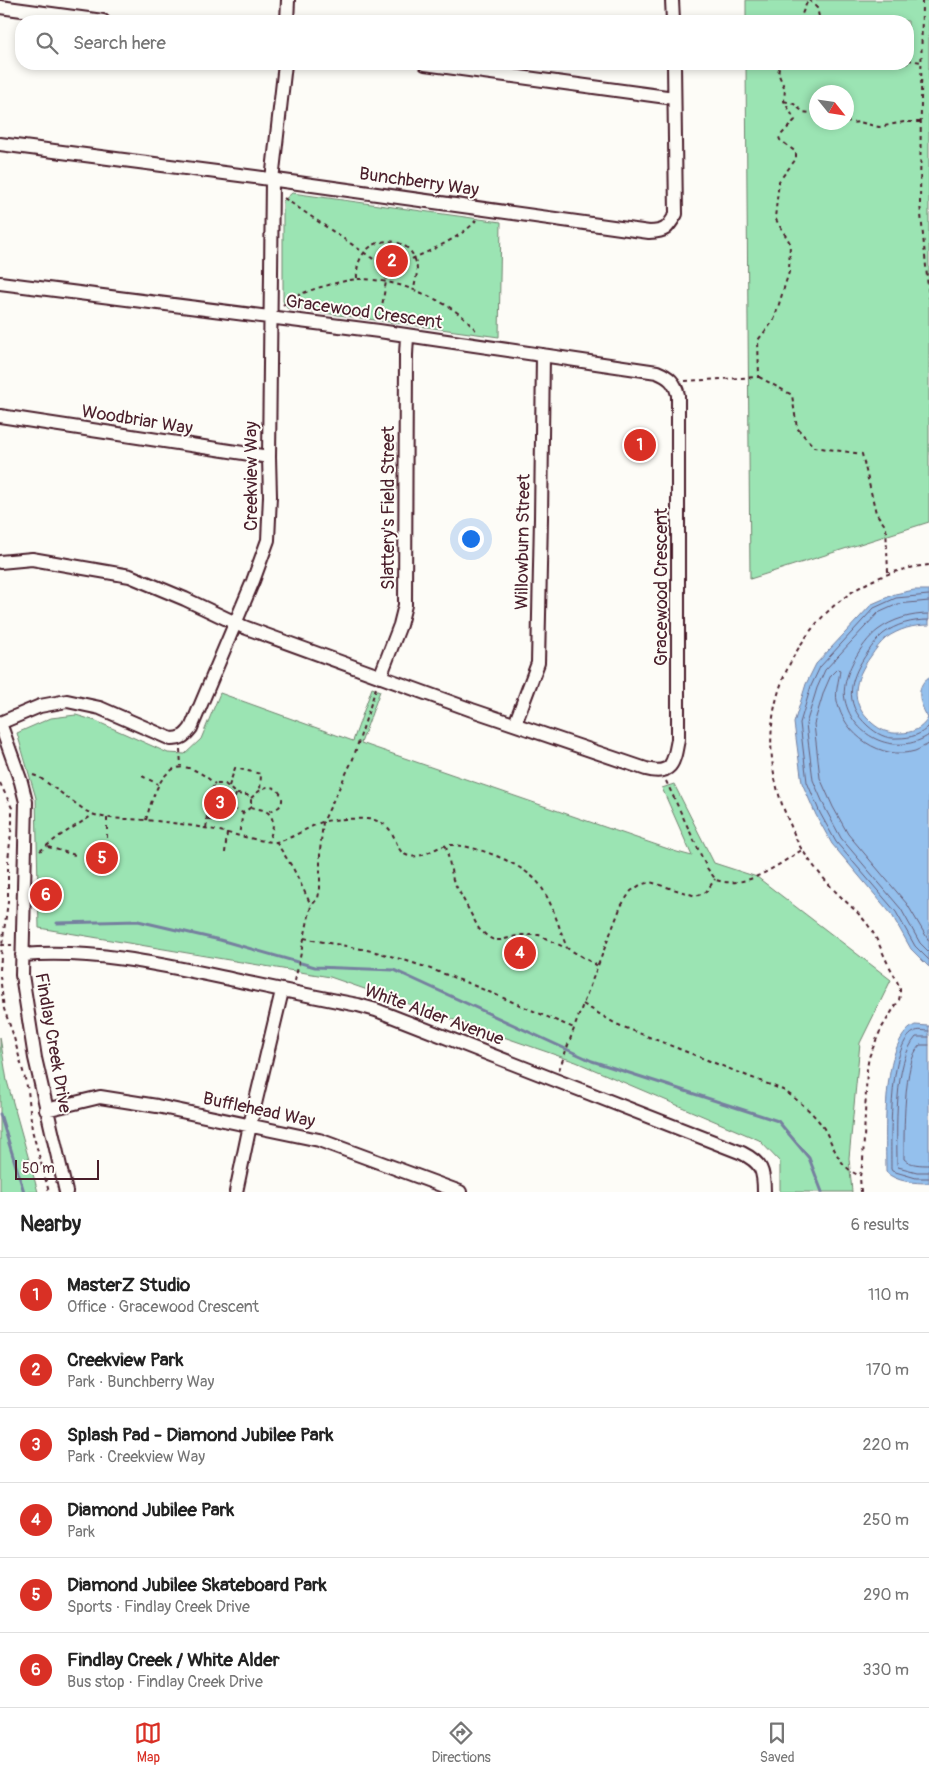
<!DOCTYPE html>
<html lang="en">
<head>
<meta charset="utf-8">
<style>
  body { margin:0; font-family:Pangolin,sans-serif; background:#f6f6f6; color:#222 }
  .compass { position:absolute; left:809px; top:85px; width:45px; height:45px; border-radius:50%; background:#fff; box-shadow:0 2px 8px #0003; rotate:120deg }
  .scale { position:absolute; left:15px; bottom:12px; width:84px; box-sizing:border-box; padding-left:5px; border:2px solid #4a1f2b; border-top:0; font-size:14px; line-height:18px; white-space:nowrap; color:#4a1f2b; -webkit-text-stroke:4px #fdfcf7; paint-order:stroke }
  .you { position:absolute; left:470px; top:538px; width:18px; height:18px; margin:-12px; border:4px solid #fff; border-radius:50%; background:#1a73e8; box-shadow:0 0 0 8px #1a73e833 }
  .badge { display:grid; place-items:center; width:32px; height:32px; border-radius:50%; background:#d93025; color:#fff; font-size:16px; font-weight:700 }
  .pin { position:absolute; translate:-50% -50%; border:2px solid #fff; box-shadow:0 1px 5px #0006 }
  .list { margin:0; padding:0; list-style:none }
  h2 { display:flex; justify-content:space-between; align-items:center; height:65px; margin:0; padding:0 20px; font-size:21px }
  h2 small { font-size:16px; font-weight:400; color:#767676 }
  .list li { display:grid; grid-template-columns:32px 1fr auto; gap:15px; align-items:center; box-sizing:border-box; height:75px; padding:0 20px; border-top:1px solid #e0e0e0 }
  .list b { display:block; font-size:19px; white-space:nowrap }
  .list p { margin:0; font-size:16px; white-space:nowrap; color:#767676 }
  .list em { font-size:16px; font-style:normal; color:#767676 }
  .icon { flex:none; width:28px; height:28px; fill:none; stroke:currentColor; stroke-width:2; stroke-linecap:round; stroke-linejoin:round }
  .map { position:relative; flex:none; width:929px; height:1192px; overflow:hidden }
  .search { position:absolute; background:#fff; box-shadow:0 2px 8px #0003; left:15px; right:15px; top:15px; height:55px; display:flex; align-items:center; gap:12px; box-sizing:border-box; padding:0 18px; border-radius:20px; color:#767676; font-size:19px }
  .sheet { height:515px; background:#fff }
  nav { display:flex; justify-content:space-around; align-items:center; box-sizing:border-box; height:70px; border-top:1px solid #e0e0e0; background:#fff; font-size:14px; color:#767676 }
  nav a { display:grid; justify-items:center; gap:2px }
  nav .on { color:#d93025 }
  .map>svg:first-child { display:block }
</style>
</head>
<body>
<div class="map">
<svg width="929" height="1192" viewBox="0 0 929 1192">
  <rect width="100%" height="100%" fill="#fdfcf7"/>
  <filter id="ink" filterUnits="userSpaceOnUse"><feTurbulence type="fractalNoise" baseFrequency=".02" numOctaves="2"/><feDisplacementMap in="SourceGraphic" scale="10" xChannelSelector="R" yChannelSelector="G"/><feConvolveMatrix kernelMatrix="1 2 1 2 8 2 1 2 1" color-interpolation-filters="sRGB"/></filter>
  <g filter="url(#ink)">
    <path fill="#9be4b3" stroke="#72826f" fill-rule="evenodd" d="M 746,0 L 929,0 L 929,522 L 750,579 L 746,64 L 908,64 L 908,21 L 746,21 ZM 816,92 L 846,92 L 846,122 L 816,122 Z
      M 292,193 L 501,222 L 499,337 L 287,308 L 283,301 L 283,201 Z
      M 372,688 L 380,691 L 361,743 L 677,852 L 692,856 L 662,788 L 674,784 L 714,863 L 757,877 L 891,980 L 860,1043 L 849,1158 L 852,1192 L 780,1192 L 780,1162 L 759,1140 L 576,1062 L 330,977 L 39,928 L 36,798 L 17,733 L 51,718 L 76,715 L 96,721 L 168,753 L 185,754 L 201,739 L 220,693 L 353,741 Z
      M 0,1037 L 7,1081 L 38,1192 L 0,1192 Z"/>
    <path fill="#94c0ed" stroke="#76809f" d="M 914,590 L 929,590 L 929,625 C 913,625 899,629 886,638 C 880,643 875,650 871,656 C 854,679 848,702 872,723 C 880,730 889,734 900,733 C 912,733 922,729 928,718 C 920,705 914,687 929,677 L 929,967 L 911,949 L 892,915 L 832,844 L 816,815 L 802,783 L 794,723 L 806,684 L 816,664 L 872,604 L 895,594 Z
      M 915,1025 L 929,1026 L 929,1183 C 915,1183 896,1182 886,1172 C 886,1139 880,1041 915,1025 Z"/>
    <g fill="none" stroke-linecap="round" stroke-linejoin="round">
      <path stroke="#685f79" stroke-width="1" d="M 929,595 L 896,598 L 874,608 L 820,667 L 811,686 L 800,723 L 807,782 L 820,813 L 836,842 L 896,912 L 915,946 L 929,960
        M 929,601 L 898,604 L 878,613 L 825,670 L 817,688 L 806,724 L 813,780 L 826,810 L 841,838 L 901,909 L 920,943 L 929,952
        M 929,614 C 911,614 893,619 878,630 C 861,643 840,678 845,700 C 853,738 897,757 929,735
        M 929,620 C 912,620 896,624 883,634 C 877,639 872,646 868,652 C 850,677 842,703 868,726 C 877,734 886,739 898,738 C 911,738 921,735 929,726
        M 929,744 C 924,746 920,749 915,751 C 881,761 844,735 837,701 C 835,692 839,680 840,670 L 837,669 L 831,675 L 824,691 L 814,724 L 820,778 L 833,807 L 848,834 L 907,904 L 929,941
        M 929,1031 C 924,1031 918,1029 914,1032 C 888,1044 891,1142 891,1169 L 892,1171 L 916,1178 L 929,1178
        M 929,1037 L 916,1037 C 893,1063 897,1131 897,1164 L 898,1167 L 917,1172 L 929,1172
        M 929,1045 L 920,1045 C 903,1061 904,1134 904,1159 C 910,1165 921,1165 929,1165"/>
      <path stroke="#76809f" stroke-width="3" d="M 57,923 L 138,921 L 220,940 L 315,967 L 394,970 L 592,1061 L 778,1121 L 809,1158 L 822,1192
        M 0,1114 L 24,1192"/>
      <defs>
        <path id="minor" d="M 672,0 L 673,21
          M 0,7 L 103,21
          M 287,21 L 288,0
          M 425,64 L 674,98
          M 0,144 L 255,177 L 649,232 C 666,231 667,229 676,214 L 674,64
          M 0,283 L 379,331 L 657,372 C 669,377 675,382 678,395 L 678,739 C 674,761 673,776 646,769 L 472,710 L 244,627 L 185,599 L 130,576 L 32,559 L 0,562
          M 0,416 L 269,457
          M 380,677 L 400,625 L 405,605 L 406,355 L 407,336
          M 0,723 L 40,706 L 67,701 L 100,708 L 171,739 C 181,739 185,736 191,728 L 253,581 L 268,540 L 270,496 L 269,457 L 272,180 L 285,64
          M 0,723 L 21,782 L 26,802 L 22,975 L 35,1058 L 66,1192
          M 515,724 L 538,663 L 541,518 L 543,355
          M 22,955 C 95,949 164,965 235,980 C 276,989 317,997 358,1005 L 376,1010 L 742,1153 C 762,1163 764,1171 764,1192
          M 46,1110 L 100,1097 L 157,1106 L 319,1140 L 460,1192
          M 236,1192 L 250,1125 L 282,991"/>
      </defs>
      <use href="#minor" stroke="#4a1f2b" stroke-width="16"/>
      <path stroke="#4a1f2b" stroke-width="2" stroke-dasharray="4 4" stroke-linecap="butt" d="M 809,0 L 817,8 L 820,21
        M 922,0 L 920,204 L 929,298
        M 799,21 L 808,0
        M 908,60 L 922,62
        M 784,101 L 794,104 L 803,112 L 816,114
        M 846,120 L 852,123 L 859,122 L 879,127 L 904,122 L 921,122
        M 284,198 L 388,269 C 411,259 463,239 476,220
        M 357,278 C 354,233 415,228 417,270 C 417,276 415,282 414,289
        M 283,305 C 294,296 307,291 321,287 C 333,284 346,280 358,279 C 390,279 419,290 446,305 C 457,312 471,321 477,333
        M 380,319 L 388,269
        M 759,377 L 792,395 L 797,428 L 814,447 L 862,454 L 876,513 L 886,527 L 888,572
        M 685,381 L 759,377 L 758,340 L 774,320 L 789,272 L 790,243 L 775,218 L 779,181 L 796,159 L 796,152 L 780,140 L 779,137 L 795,120 L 784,101 L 785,89 L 778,73 L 780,64
        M 180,749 L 181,766
        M 33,775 L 39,777 L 86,811 C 104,821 125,818 145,820 C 171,822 195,826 220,831 C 231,834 268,843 276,842 C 290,840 308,827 322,822 C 332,819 356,818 367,819 C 402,822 390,852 409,856 C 424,859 435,846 449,845 C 474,844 525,864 540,885 C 553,904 559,928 567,948 L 598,966
        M 142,776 L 158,784
        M 666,781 L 707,868 L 716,880 C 747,890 777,865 802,850
        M 0,783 L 12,808 L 12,823 L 8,861 L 8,902 L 2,945
        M 229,786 L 235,768 L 261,774 L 260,791
        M 236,794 L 232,808 L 243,813
        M 251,798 C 256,794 262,787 268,787 C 278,786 287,799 279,807 C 276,809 271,811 267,812
        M 251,807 C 256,809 264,809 267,812 C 277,819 272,832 269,840
        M 146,820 C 157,779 172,746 215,784
        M 208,820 C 222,820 225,822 232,808
        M 206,828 C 208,819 206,816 206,807 C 206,798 211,791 215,784 L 225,784 L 236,794 L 247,795 L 251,799 L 251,807 L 243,813 L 239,835
        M 107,838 L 107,818
        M 276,842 L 293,868 L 311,905
        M 446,846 L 453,880 L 479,929 L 488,937 L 494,940 L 501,940 L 520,935 L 539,935 L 566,948
        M 48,847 L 75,855
        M 40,851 L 58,837 L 93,815
        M 225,853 L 227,833
        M 304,938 C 335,945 367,948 397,958 C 458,976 515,1004 574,1028
        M 0,970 L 2,945 L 12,945
        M 0,976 L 4,1009 L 13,1034 L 28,1090 L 32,1130 L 49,1192
        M 295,981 L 311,906 L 318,898 L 320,888 L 320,851 L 323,822 L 353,759 L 376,688
        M 583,1004 L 616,1024 L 783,1090 C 798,1100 813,1112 823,1127 C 835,1147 837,1166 860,1176
        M 559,1070 L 583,1004 L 621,906 L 631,891 L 640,885 L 650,882 L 696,896 L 706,892 L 715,879
        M 861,1192 L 860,1176 L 863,1161 L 867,1068 L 869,1057 L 881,1029 L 899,1000 L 900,995 L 900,989 C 897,980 892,971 887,962 C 881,949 876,936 868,925 C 860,914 849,905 839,895 C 826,882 813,866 803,851 C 797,843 794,833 790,824 C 761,761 765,694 806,637 C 835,596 878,570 929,565"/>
      <use href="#minor" stroke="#fdfcf7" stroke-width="12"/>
    </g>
  </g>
  <g text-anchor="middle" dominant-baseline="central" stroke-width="4" stroke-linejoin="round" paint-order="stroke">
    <g font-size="18" fill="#4a1f2b" stroke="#fdfcf7">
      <text transform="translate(419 182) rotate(8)">Bunchberry Way</text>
      <text transform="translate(364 312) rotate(8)">Gracewood Crescent</text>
      <text transform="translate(137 420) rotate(9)">Woodbriar Way</text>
      <text transform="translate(251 476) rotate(-90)">Creekview Way</text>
      <text transform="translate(388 508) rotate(-90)">Slattery's Field Street</text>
      <text transform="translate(523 542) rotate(-89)">Willowburn Street</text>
      <text transform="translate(661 587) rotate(-90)">Gracewood Crescent</text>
      <text transform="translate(434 1015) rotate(20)">White Alder Avenue</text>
      <text transform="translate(53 1043) rotate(80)">Findlay Creek Drive</text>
      <text transform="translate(259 1110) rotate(12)">Bufflehead Way</text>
    </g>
  </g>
</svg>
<svg class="compass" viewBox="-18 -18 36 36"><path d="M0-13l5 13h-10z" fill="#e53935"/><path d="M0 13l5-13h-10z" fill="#767676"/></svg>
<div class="scale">50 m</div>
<div class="you"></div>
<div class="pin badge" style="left:640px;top:445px">1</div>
<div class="pin badge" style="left:392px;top:261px">2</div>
<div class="pin badge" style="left:220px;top:803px">3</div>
<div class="pin badge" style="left:520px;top:953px">4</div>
<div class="pin badge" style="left:102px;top:858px">5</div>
<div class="pin badge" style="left:46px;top:895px">6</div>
<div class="search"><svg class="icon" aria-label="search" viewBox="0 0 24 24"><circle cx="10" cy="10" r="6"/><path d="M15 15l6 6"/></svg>Search here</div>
</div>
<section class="sheet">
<h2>Nearby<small>6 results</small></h2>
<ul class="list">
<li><span class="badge">1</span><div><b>MasterZ Studio</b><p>Office · Gracewood Crescent</p></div><em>110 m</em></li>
<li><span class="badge">2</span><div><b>Creekview Park</b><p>Park · Bunchberry Way</p></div><em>170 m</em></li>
<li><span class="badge">3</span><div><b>Splash Pad - Diamond Jubilee Park</b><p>Park · Creekview Way</p></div><em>220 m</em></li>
<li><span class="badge">4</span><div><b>Diamond Jubilee Park</b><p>Park</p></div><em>250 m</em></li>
<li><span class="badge">5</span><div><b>Diamond Jubilee Skateboard Park</b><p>Sports · Findlay Creek Drive</p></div><em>290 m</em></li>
<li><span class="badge">6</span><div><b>Findlay Creek / White Alder</b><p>Bus stop · Findlay Creek Drive</p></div><em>330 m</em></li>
</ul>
</section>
<nav>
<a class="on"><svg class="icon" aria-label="map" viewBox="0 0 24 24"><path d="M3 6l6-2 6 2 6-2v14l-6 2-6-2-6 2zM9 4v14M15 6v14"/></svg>Map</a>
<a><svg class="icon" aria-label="directions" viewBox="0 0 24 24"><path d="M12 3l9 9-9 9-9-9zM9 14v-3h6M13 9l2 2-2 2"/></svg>Directions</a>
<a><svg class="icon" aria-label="saved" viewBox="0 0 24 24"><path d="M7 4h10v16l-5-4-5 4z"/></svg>Saved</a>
</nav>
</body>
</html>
